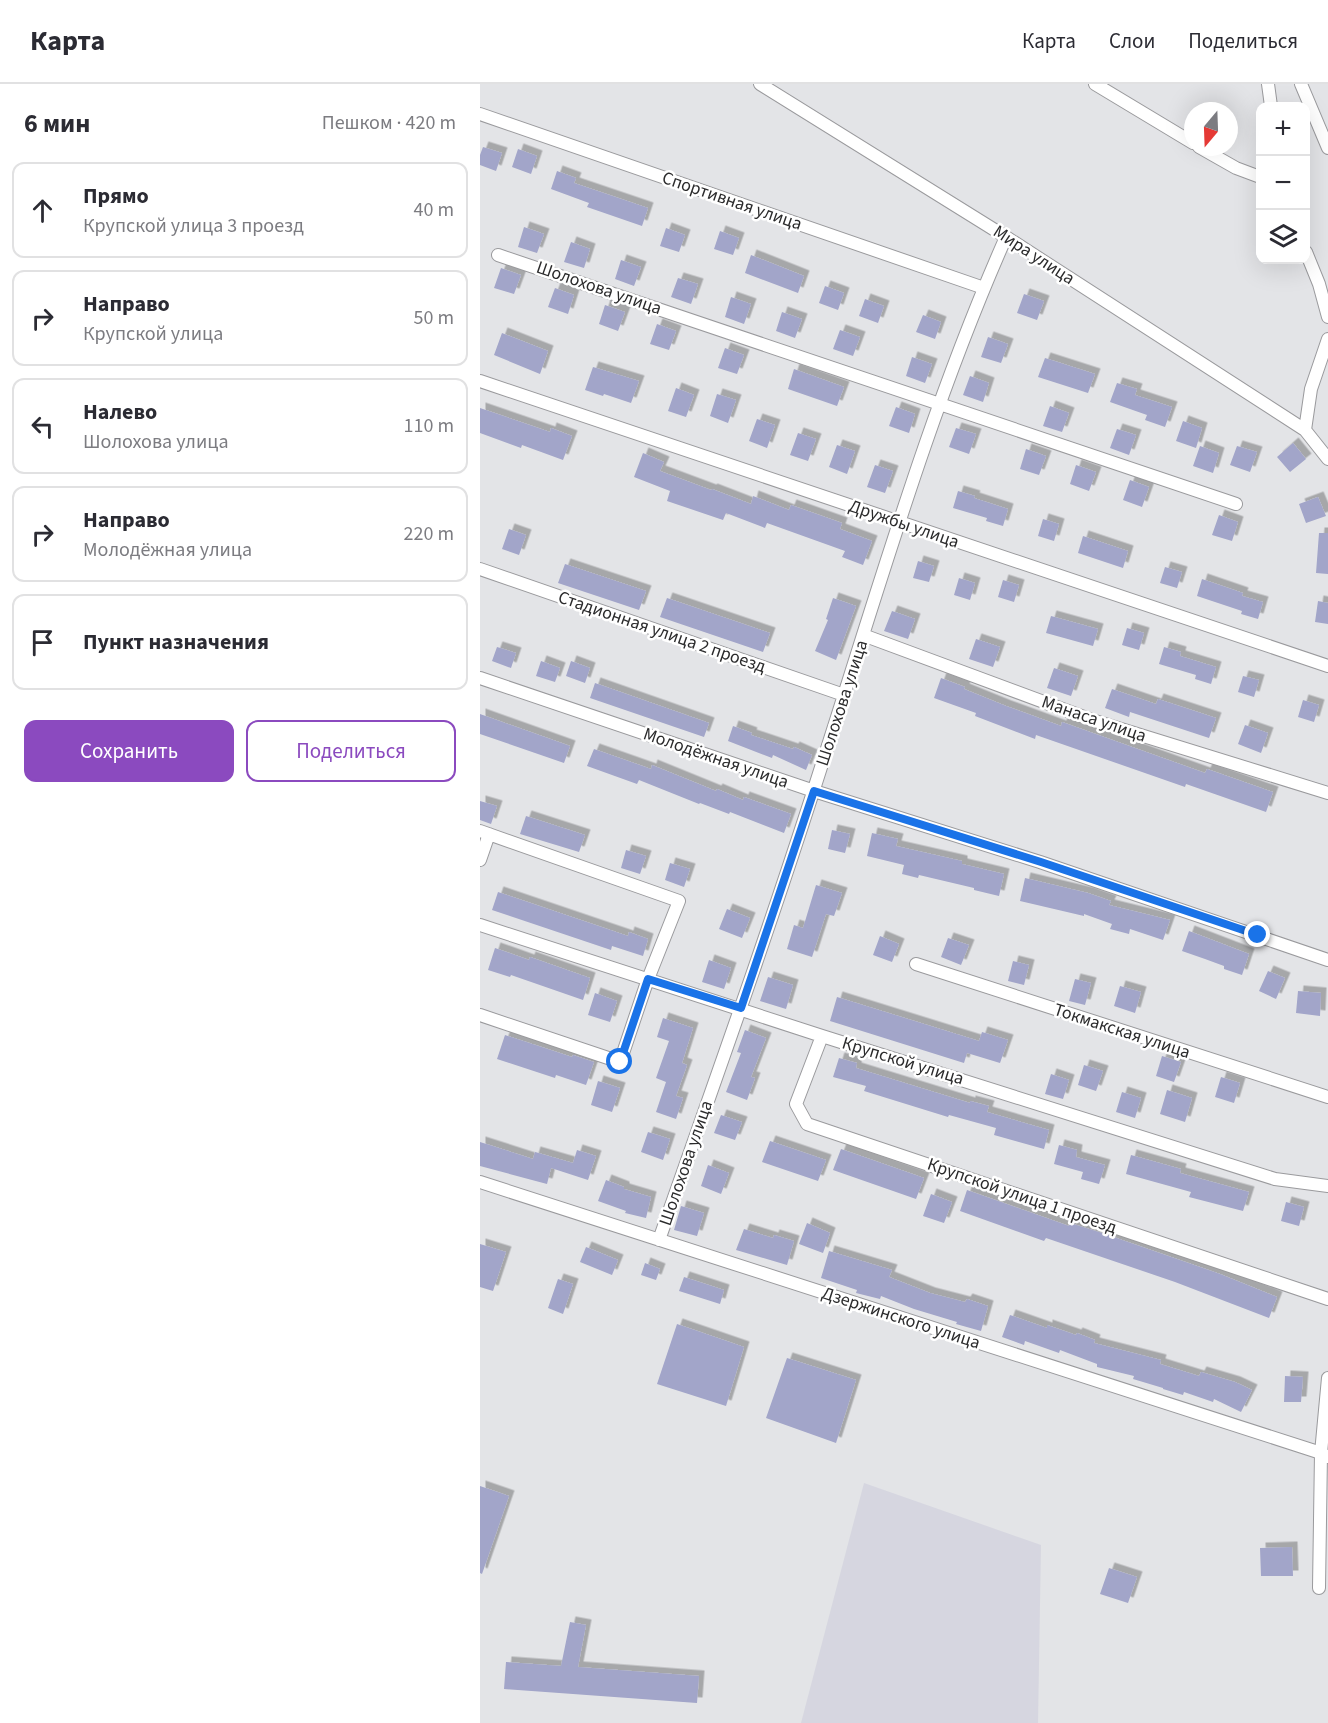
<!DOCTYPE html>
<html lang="ru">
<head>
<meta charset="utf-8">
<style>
  body { margin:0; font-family:"Source Sans 3",sans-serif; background:#f2f2f3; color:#2b2b33 }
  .controls { position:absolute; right:18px; top:18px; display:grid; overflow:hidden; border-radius:12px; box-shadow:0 6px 24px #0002 }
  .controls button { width:54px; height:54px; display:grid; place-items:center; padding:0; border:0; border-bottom:2px solid #e1e1e2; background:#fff; color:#2b2b33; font:30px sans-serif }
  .compass { position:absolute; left:704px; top:18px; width:54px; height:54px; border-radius:50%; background:#fff; box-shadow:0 6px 24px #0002; rotate:199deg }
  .stop { position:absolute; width:18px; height:18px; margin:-14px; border:4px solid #1a73e8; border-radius:50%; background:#fff }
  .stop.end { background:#1a73e8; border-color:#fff; box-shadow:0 2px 6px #0008 }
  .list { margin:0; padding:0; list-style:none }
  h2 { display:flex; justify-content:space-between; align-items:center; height:78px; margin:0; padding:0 24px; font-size:26px }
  h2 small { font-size:20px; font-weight:400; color:#7c7c81 }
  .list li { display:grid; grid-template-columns:39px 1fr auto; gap:18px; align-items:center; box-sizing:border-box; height:96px; margin:0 12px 12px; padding:0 12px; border:2px solid #e1e1e2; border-radius:12px }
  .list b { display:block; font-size:22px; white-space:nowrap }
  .list p { margin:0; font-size:20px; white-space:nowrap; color:#7c7c81 }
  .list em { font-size:20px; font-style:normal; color:#7c7c81 }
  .actions { display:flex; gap:12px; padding:18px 24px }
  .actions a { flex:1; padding:14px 0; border:2px solid #8b4abf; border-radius:12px; text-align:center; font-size:21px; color:#8b4abf }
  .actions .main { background:#8b4abf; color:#fff }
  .icon { flex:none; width:33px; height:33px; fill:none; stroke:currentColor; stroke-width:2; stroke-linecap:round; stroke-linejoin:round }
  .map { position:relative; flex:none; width:848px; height:1639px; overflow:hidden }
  header { display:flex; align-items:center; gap:36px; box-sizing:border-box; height:84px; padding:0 30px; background:#fff; border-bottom:2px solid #e1e1e2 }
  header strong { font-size:28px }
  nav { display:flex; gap:33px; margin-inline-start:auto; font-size:21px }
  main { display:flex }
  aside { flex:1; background:#fff }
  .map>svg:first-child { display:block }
</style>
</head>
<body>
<header>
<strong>Карта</strong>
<nav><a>Карта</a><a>Слои</a><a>Поделиться</a></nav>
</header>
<main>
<aside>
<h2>6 мин<small>Пешком · 420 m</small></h2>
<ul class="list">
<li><svg class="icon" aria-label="ahead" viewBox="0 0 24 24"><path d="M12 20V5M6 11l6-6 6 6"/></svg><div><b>Прямо</b><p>Крупской улица 3 проезд</p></div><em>40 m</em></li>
<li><svg class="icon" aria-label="right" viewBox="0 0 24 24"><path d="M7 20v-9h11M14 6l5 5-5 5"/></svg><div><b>Направо</b><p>Крупской улица</p></div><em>50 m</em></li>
<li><svg class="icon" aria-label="left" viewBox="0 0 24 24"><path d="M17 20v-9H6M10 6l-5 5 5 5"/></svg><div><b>Налево</b><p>Шолохова улица</p></div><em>110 m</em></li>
<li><svg class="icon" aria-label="right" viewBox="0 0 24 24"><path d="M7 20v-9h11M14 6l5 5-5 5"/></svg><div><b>Направо</b><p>Молодёжная улица</p></div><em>220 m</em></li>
<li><svg class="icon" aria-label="arrive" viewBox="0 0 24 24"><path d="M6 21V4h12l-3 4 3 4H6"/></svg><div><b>Пункт назначения</b></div></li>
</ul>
<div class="actions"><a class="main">Сохранить</a><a>Поделиться</a></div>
</aside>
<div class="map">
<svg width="848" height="1639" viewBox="0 0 848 1639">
  <defs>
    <filter id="shadow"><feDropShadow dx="5.5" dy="-5.5" stdDeviation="0" flood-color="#0004"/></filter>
  </defs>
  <rect width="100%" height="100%" fill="#e3e4e7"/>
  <path fill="#d6d6e0" d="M 384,1399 L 561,1461 L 558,1639 L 321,1639 Z"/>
  <path fill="#a2a5c9" filter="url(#shadow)" d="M 3,63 L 22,69 L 16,87 L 0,81 L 0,71 Z
    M 38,65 L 57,72 L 51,90 L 32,83 Z
    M 77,87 L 96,94 L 94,99 L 168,124 L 162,142 L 107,123 L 109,119 L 71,105 Z
    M 44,143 L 64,150 L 57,169 L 38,163 Z
    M 186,144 L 205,151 L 199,168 L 180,162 Z
    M 240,147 L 259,154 L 253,171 L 234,165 Z
    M 91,158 L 110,165 L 104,184 L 84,178 Z
    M 271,171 L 324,192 L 318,209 L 265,189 Z
    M 141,176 L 161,183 L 154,202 L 135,195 Z
    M 21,184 L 41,191 L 34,210 L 14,204 Z
    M 198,194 L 218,200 L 211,220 L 191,213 Z
    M 345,202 L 364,209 L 358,226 L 339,219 Z
    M 75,204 L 94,211 L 88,230 L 68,223 Z
    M 544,210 L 564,217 L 557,236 L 537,229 Z
    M 251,213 L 271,220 L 264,240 L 245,233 Z
    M 385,215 L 404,222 L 398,239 L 379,232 Z
    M 125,221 L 145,228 L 138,247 L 119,240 Z
    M 302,228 L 322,235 L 315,254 L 296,247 Z
    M 443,231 L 461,238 L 455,255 L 436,248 Z
    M 177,240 L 196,247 L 189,266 L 170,260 Z
    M 360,246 L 380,253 L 373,272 L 353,265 Z
    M 22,249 L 68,267 L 60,290 L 14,271 Z
    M 508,253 L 528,260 L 521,279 L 501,273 Z
    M 245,264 L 264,271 L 257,290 L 238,284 Z
    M 432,273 L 452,280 L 445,299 L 426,292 Z
    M 565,274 L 615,290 L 608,309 L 558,293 Z
    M 113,283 L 159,297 L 151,319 L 124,310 L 123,312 L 105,306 Z
    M 314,285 L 364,303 L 357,322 L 308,305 Z
    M 490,292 L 509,299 L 503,318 L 483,311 Z
    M 637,299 L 657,305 L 655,311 L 692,323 L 685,343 L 665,336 L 667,331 L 630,318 Z
    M 196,304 L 214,311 L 206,333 L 188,327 Z
    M 237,310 L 256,316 L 248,339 L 230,332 Z
    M 570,322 L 589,329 L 582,348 L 563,342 Z
    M 416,323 L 435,330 L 429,349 L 409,342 Z
    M 0,324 L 70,348 L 71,344 L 92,352 L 83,376 L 42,361 L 41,364 L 0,349 Z
    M 277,335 L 295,341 L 287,364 L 269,357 Z
    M 703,337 L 722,344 L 716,364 L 696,357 Z
    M 476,344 L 496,350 L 489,370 L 469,363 Z
    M 637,345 L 656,351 L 649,371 L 630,364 Z
    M 318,349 L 336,355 L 328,377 L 310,371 Z
    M 813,359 L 826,375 L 810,388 L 797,373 Z
    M 357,361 L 375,367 L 367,390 L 349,383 Z
    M 720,362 L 739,369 L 733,389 L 713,382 Z
    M 757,362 L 777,368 L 770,388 L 750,381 Z
    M 546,365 L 566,372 L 559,391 L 540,385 Z
    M 163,369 L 184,378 L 180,387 L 231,406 L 232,405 L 271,420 L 273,412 L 309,426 L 311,421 L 362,439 L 360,445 L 392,457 L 383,481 L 362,473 L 365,467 L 287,439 L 285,444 L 246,429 L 243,436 L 187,417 L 190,407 L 154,393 Z
    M 395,381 L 413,387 L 405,409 L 387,403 Z
    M 596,381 L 616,388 L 609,407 L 590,400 Z
    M 650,396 L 669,403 L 662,423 L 643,416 Z
    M 478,407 L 495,412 L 494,414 L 528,425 L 523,442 L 506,437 L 507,434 L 473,424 Z
    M 838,413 L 846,432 L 826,439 L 819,420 Z
    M 739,431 L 758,438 L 752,457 L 732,451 Z
    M 563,435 L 579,440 L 574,457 L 558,452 Z
    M 29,445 L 46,451 L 39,471 L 22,465 Z
    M 839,449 L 848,449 L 848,490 L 836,489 Z
    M 603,452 L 648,467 L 643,484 L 598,469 Z
    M 438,477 L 454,482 L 449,498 L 433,494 Z
    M 85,480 L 166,507 L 159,526 L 78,499 Z
    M 685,483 L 702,488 L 697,504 L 680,499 Z
    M 479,494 L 495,499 L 490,516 L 474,511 Z
    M 722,495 L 763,509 L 762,512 L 783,518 L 778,535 L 761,530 L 762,527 L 717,512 Z
    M 523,496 L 539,501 L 534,518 L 518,513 Z
    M 187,514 L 290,549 L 283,568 L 180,533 Z
    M 353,514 L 376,522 L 356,576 L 335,567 L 348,536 L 346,535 Z
    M 838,517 L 848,519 L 848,540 L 835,538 Z
    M 412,527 L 435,535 L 428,555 L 404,547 Z
    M 571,532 L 618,545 L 613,562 L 566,549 Z
    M 647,544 L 664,549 L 659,566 L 642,561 Z
    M 496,555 L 520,563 L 513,583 L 489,575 Z
    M 17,563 L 36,569 L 31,584 L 12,577 Z
    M 684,563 L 701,568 L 700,572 L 736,583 L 731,600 L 715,595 L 716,591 L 679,580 Z
    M 61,577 L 80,584 L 75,598 L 56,592 Z
    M 91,577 L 110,584 L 105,599 L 86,592 Z
    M 574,584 L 598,592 L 591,612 L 567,604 Z
    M 763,592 L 779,596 L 774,613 L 758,608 Z
    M 461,594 L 485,603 L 484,605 L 526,622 L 581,642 L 582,638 L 725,689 L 727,685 L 793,708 L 786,728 L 706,700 L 705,703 L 556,651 L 555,655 L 495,632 L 496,629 L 454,614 Z
    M 115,599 L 229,639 L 224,653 L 110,614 Z
    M 632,605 L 676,620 L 678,615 L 736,634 L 729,654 L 650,628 L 649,633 L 625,624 Z
    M 823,616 L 839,621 L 834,638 L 818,633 Z
    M 0,630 L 90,662 L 84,679 L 0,650 Z
    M 765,641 L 788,649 L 781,669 L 758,660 Z
    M 253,642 L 272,649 L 271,651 L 313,665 L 314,663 L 332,671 L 326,686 L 293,671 L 292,674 L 248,657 Z
    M 114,665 L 171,685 L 172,681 L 236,707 L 237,705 L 263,716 L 264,713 L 311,730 L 304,749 L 250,728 L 249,730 L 220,719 L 219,720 L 159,696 L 157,700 L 107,682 Z
    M 0,717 L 17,722 L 11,740 L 0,736 Z
    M 46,732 L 105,751 L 99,768 L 40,750 Z
    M 352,746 L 370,750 L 365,769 L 348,765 Z
    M 392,749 L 418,755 L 416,762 L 482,777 L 482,780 L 524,790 L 519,812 L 494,806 L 494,804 L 439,791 L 438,794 L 422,790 L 424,781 L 387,772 Z
    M 146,766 L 166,772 L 160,790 L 141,784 Z
    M 190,779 L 210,785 L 204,803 L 185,796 Z
    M 545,794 L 608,809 L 631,817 L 629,821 L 690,836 L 683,856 L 650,845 L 649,850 L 630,845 L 632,840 L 604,830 L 604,832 L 540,817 Z
    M 336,801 L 362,809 L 354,832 L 346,830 L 332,873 L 307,865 L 314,841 L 323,844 Z
    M 18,808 L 148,852 L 149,848 L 168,855 L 163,872 L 132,862 L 131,866 L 12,826 Z
    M 247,825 L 270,834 L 262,854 L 239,845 Z
    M 709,847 L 769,870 L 762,891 L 744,885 L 744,882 L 725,875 L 702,867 Z
    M 400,852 L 419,860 L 412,878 L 393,871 Z
    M 468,854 L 489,861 L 481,881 L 461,873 Z
    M 15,864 L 49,876 L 50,873 L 110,894 L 103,916 L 31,891 L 30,893 L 8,886 Z
    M 229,876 L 251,884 L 244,905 L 222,898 Z
    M 533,877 L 549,881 L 544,901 L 528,897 Z
    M 788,887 L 805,894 L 796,915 L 779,907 Z
    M 288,893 L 313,901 L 306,925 L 280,917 Z
    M 595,895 L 611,899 L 605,921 L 589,917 Z
    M 640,902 L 661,908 L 655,929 L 634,922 Z
    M 818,907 L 841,909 L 840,932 L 816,929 Z
    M 115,909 L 137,917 L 130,938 L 108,931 Z
    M 357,913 L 499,957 L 502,948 L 528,956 L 520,979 L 487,969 L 484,979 L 350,937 Z
    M 183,934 L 213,944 L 202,979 L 207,981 L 196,1012 L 203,1014 L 196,1035 L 176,1028 L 186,998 L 176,994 L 189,957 L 177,953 Z
    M 265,946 L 286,954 L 271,993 L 275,994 L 267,1016 L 246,1008 L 261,969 L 257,968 Z
    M 25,951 L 92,973 L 93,971 L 114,978 L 106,1001 L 76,991 L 75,994 L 17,975 Z
    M 682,972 L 701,978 L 694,998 L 676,992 Z
    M 359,974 L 377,979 L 376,984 L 490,1019 L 490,1017 L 509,1022 L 507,1028 L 569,1046 L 564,1065 L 514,1051 L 516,1044 L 469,1031 L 468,1033 L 384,1007 L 386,1002 L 353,993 Z
    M 604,981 L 623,987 L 616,1007 L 598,1001 Z
    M 571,990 L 589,996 L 583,1015 L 565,1010 Z
    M 741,993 L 760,999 L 754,1019 L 735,1013 Z
    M 118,997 L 140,1004 L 132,1028 L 111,1021 Z
    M 687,1006 L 712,1014 L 705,1038 L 680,1030 Z
    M 642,1008 L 661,1014 L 655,1034 L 636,1028 Z
    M 241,1031 L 262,1038 L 255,1056 L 234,1049 Z
    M 168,1048 L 190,1055 L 183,1076 L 161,1068 Z
    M 290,1057 L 346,1076 L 338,1097 L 282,1078 Z
    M 0,1058 L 53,1075 L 55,1068 L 93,1079 L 97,1066 L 116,1072 L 108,1096 L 71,1084 L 67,1100 L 0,1082 Z
    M 579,1061 L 597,1066 L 596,1073 L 625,1081 L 619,1100 L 601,1095 L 603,1088 L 574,1080 Z
    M 361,1065 L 444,1094 L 436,1115 L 353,1086 Z
    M 651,1071 L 701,1085 L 700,1089 L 769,1108 L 763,1127 L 709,1113 L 711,1108 L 646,1090 Z
    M 228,1081 L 249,1089 L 241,1110 L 221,1102 Z
    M 126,1096 L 144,1103 L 144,1105 L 171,1113 L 166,1134 L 145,1129 L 146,1127 L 118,1117 Z
    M 487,1106 L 589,1142 L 590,1139 L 622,1149 L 740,1190 L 797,1213 L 789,1234 L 695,1198 L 566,1154 L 564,1157 L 480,1127 Z
    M 451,1110 L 472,1118 L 464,1139 L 443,1132 Z
    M 806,1118 L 824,1123 L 819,1142 L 801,1137 Z
    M 201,1122 L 224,1129 L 217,1152 L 194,1146 Z
    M 327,1139 L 350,1149 L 343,1169 L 319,1160 Z
    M 264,1145 L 293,1154 L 294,1151 L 314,1157 L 307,1181 L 256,1166 Z
    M 0,1160 L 26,1168 L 13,1207 L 0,1203 Z
    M 106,1163 L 138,1176 L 132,1191 L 100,1178 Z
    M 349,1167 L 412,1186 L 409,1193 L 450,1209 L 485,1218 L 487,1215 L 508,1222 L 501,1247 L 476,1240 L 477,1238 L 434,1225 L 401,1212 L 400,1215 L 376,1209 L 377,1206 L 341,1194 Z
    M 165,1179 L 180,1185 L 176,1196 L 161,1191 Z
    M 204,1193 L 244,1206 L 240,1220 L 199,1207 Z
    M 78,1195 L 93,1200 L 83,1230 L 68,1224 Z
    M 530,1231 L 567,1244 L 567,1241 L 596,1251 L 597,1249 L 615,1256 L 614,1259 L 681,1276 L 680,1280 L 719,1292 L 721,1288 L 755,1298 L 772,1306 L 761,1328 L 734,1315 L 733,1318 L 704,1308 L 703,1311 L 683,1305 L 683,1304 L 653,1295 L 654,1292 L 617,1283 L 617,1280 L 580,1266 L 579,1269 L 545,1257 L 544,1261 L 522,1253 Z
    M 197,1240 L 264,1263 L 246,1322 L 177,1300 Z
    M 307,1274 L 376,1296 L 356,1359 L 286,1334 Z
    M 805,1292 L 823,1293 L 821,1318 L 804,1318 Z
    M 0,1402 L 29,1412 L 2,1490 L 0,1489 Z
    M 812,1463 L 813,1492 L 781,1492 L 780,1464 Z
    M 629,1484 L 657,1493 L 648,1519 L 620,1510 Z
    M 90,1538 L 106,1541 L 98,1583 L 219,1592 L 217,1619 L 24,1605 L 26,1578 L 81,1582 Z"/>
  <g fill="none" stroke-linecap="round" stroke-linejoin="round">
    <defs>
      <path id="minor" d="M 280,0 L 526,153 L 825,346 L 848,375
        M 615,0 L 713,59
        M 788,0 L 791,22
        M 821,0 L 848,64
        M 0,30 L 504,204
        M 719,63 L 756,84 L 780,93
        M 826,168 L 839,200 L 848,233
        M 18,171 L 756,420
        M 0,297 L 848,582
        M 825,346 L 831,305 L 848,255
        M 0,485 L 364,611
        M 383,551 L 615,637 L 848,709
        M 0,594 L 334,707 L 560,778 L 848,876
        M 0,747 L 199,817 L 168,895 L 140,978 L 0,931
        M 0,776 L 9,750
        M 0,841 L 342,952 L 795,1095 L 848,1102
        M 436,880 L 848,1013
        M 342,952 L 316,1020 L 327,1040 L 848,1215
        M 0,1098 L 841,1369 L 848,1373
        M 179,1156 C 235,997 292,838 343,677 C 400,500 451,322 526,153
        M 839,1504 L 841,1369 L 848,1294"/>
    </defs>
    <use href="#minor" stroke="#9a9a9d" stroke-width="14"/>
    <use href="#minor" stroke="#fff" stroke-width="12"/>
  </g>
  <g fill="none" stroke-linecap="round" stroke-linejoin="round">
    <path stroke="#1a73e8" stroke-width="8" d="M 140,978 L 168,895 L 261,924 L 334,707 L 561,778 L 778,851"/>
  </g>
  <g text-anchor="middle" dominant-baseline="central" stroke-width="5" stroke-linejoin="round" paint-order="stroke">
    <g font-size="18" fill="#2b2b2c" stroke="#fff">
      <text transform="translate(252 117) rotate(19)">Спортивная улица</text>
      <text transform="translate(554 171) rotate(33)">Мира улица</text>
      <text transform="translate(119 204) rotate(19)">Шолохова улица</text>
      <text transform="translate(424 440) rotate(19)">Дружбы улица</text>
      <text transform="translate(182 548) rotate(19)">Стадионная улица 2 проезд</text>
      <text transform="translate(362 619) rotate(-72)">Шолохова улица</text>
      <text transform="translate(614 635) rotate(19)">Манаса улица</text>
      <text transform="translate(236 674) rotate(19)">Молодёжная улица</text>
      <text transform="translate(642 947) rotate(18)">Токмакская улица</text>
      <text transform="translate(423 977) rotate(17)">Крупской улица</text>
      <text transform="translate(206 1079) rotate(-71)">Шолохова улица</text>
      <text transform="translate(542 1112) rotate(19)">Крупской улица 1 проезд</text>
      <text transform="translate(421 1234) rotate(18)">Дзержинского улица</text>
    </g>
  </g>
</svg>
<div class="controls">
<button>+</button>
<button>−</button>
<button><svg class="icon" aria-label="layers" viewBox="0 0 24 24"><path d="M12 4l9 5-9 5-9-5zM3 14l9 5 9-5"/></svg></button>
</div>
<svg class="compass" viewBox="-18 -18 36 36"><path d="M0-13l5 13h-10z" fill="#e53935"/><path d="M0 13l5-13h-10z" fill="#7c7c81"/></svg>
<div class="stop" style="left:140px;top:978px"></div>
<div class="stop end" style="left:778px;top:851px"></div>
</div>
</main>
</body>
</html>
